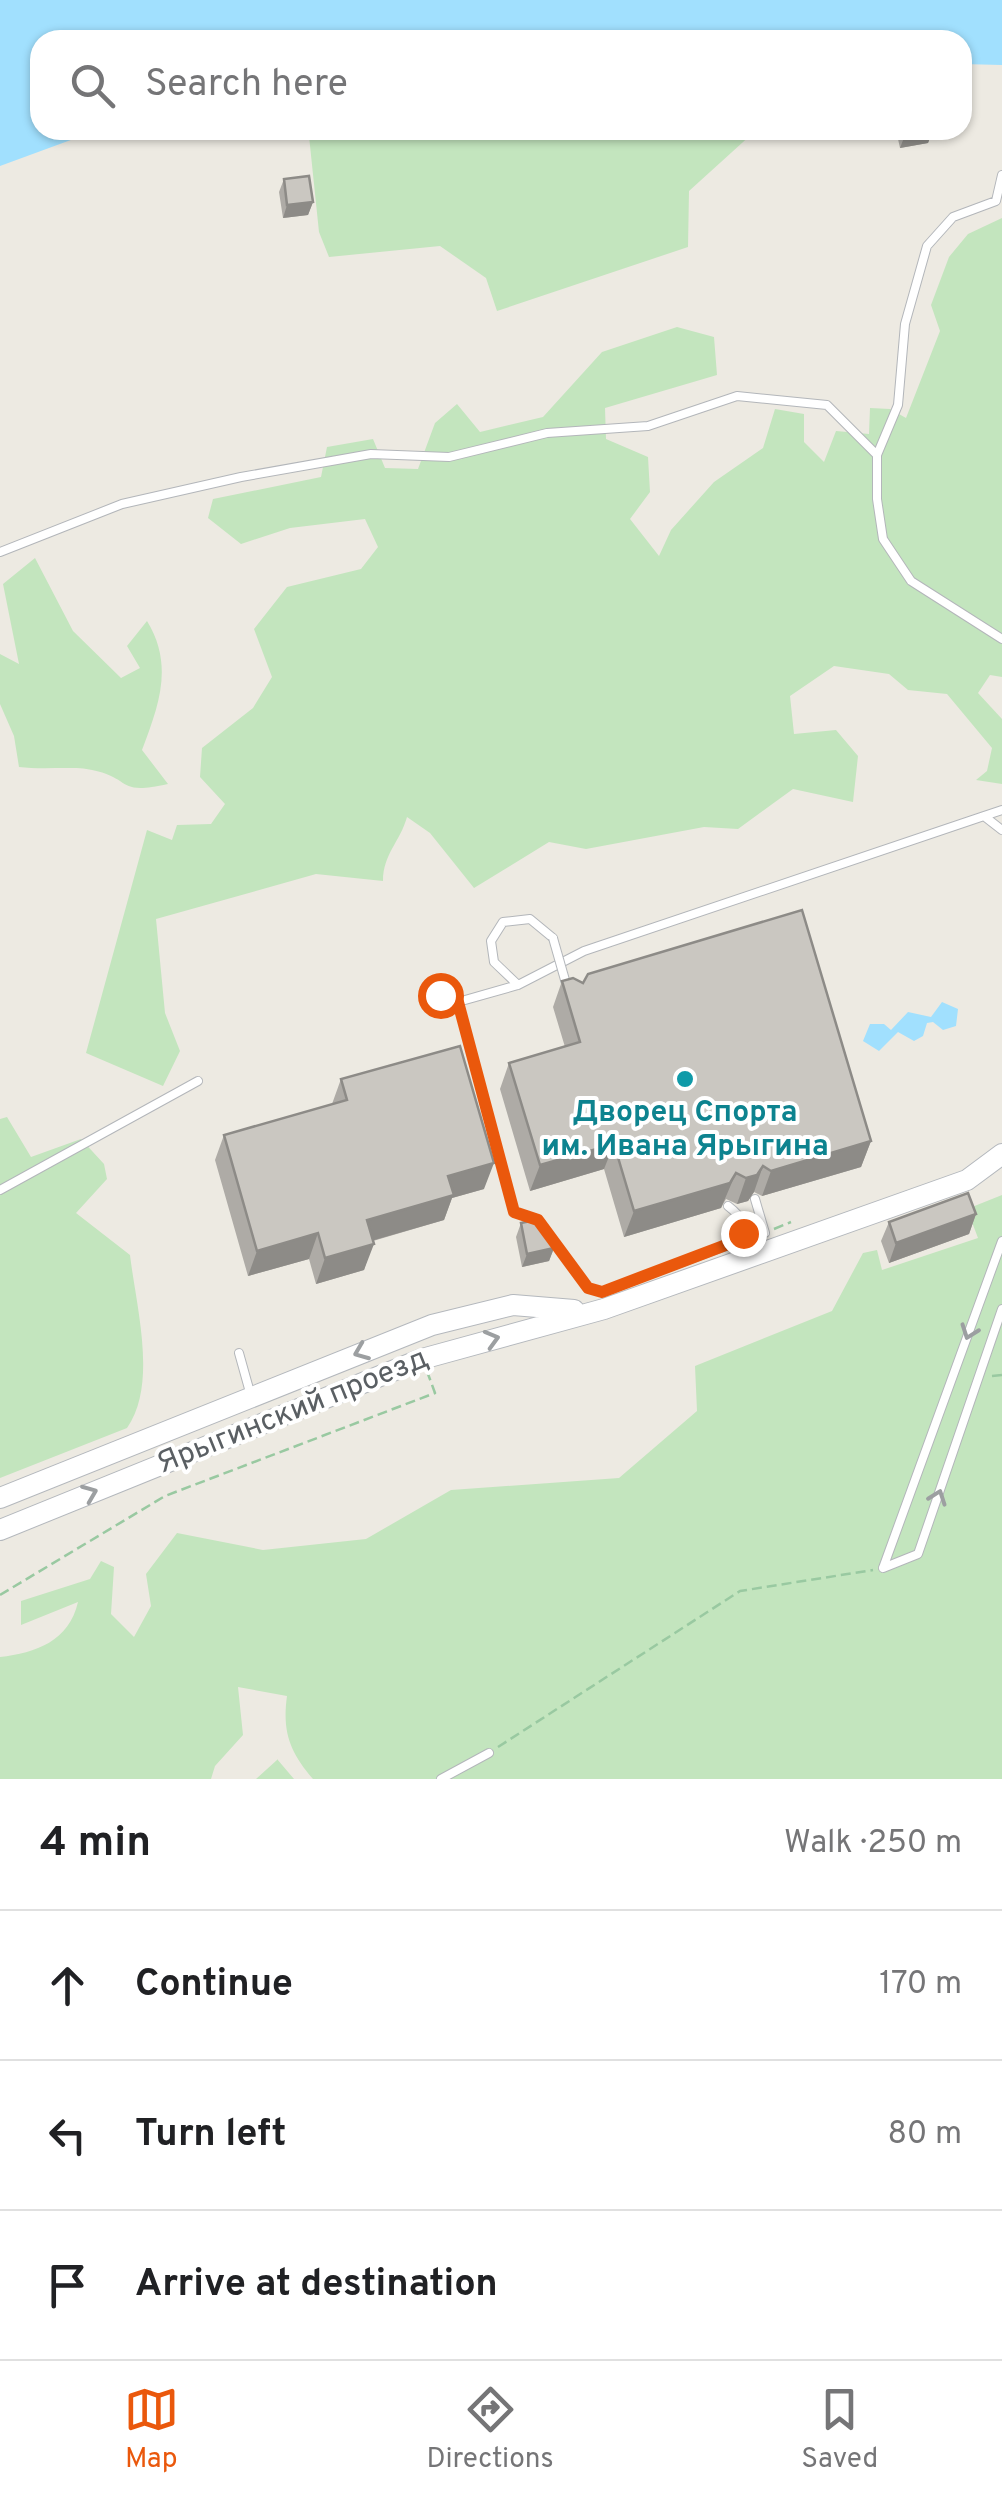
<!DOCTYPE html>
<html lang="en">
<head>
<meta charset="utf-8">
<style>
  body { margin:0; font-family:Overpass,sans-serif; background:#f2f2f2; color:#202124 }
  .stop { position:absolute; width:30px; height:30px; margin:-22px; border:8px solid #ea580c; border-radius:50%; background:#fff }
  .stop.end { background:#ea580c; border-color:#fff; box-shadow:0 2px 10px #0008 }
  .list { margin:0; padding:0; list-style:none }
  h2 { display:flex; justify-content:space-between; align-items:center; height:130px; margin:0; padding:0 40px; font-size:42px }
  h2 small { font-size:32px; font-weight:400; color:#757577 }
  .list li { display:grid; grid-template-columns:65px 1fr auto; gap:30px; align-items:center; box-sizing:border-box; height:150px; padding:0 40px; border-top:2px solid #e0e0e0 }
  .list b { display:block; font-size:38px; white-space:nowrap }
  .list em { font-size:32px; font-style:normal; color:#757577 }
  .icon { flex:none; width:55px; height:55px; fill:none; stroke:currentColor; stroke-width:2; stroke-linecap:round; stroke-linejoin:round }
  .map { position:relative; flex:none; width:1002px; height:1779px; overflow:hidden }
  .search { position:absolute; background:#fff; box-shadow:0 2px 8px #0004; left:30px; right:30px; top:30px; height:110px; display:flex; align-items:center; gap:25px; box-sizing:border-box; padding:0 35px; border-radius:30px; color:#757577; font-size:38px }
  .sheet { height:580px; background:#fff }
  nav { display:flex; justify-content:space-around; align-items:center; box-sizing:border-box; height:140px; border-top:2px solid #e0e0e0; background:#fff; font-size:28px; color:#757577 }
  nav a { display:grid; justify-items:center; gap:5px }
  nav .on { color:#ea580c }
  .map>svg:first-child { display:block }
</style>
</head>
<body>
<div class="map">
<svg width="1002" height="1779" viewBox="0 0 1002 1779">
  <rect width="100%" height="100%" fill="#edeae2"/>
  <path fill="#c3e5be" d="M 319,130 L 857,130 L 856,137 L 753,133 L 689,191 L 688,247 L 497,311 L 486,278 L 440,246 L 329,257 L 319,232 L 309,136 Z
    M 1002,218 L 1002,677 L 990,675 L 978,693 L 1002,719 L 1002,784 L 976,780 L 987,771 L 992,748 L 947,694 L 908,690 L 889,674 L 834,666 L 790,696 L 794,734 L 836,730 L 858,756 L 853,802 L 793,789 L 738,829 L 704,827 L 586,849 L 549,842 L 474,888 L 430,833 L 407,817 C 400,842 383,854 383,881 L 316,874 L 156,919 L 165,1013 L 180,1051 L 163,1086 L 86,1053 L 147,830 L 172,840 L 177,825 L 211,824 L 225,804 L 200,777 L 202,748 L 253,708 L 272,677 L 254,629 L 287,587 L 361,569 L 378,547 L 365,519 L 290,528 L 241,544 L 208,518 L 213,499 L 321,477 L 327,447 L 373,439 L 385,468 L 418,469 L 435,423 L 457,404 L 480,432 L 543,417 L 602,352 L 677,327 L 714,337 L 717,375 L 605,408 L 606,439 L 648,457 L 650,492 L 630,519 L 659,556 L 671,530 L 714,482 L 763,448 L 775,409 L 804,414 L 804,442 L 824,462 L 836,431 L 869,434 L 870,408 L 890,409 L 906,418 L 940,331 L 931,305 L 949,257 L 968,234 Z
    M 35,558 L 73,631 L 121,678 L 140,668 L 127,646 L 147,621 C 174,665 159,705 142,750 L 168,784 C 115,796 133,778 92,770 C 75,766 42,770 19,767 L 14,736 L 0,704 L 0,654 L 19,664 L 3,584 Z
    M 7,1117 L 31,1157 L 81,1139 L 104,1164 L 107,1179 L 76,1213 L 130,1255 C 136,1306 158,1384 127,1428 L 0,1478 L 0,1119 Z
    M 1002,1195 L 1002,1779 L 313,1779 C 290,1752 282,1732 287,1696 L 238,1687 L 243,1735 L 215,1766 L 211,1779 L 0,1779 L 0,1657 C 36,1653 69,1641 78,1602 L 21,1625 L 21,1601 L 90,1579 L 101,1561 L 114,1567 L 111,1614 L 134,1637 L 151,1606 L 146,1574 L 177,1533 L 263,1550 L 366,1539 L 451,1490 L 619,1478 L 697,1411 L 695,1366 L 832,1311 L 863,1253 L 877,1250 L 882,1270 L 978,1238 L 967,1209 Z
    M 277,1759 L 294,1779 L 256,1779 L 277,1760 Z"/>
  <path fill="#a1e0fe" d="M 0,0 L 1002,0 L 1002,65 L 962,64 L 962,40 L 40,40 L 40,130 L 98,130 L 0,166 Z
    M 942,1002 L 958,1009 L 956,1026 L 943,1030 L 933,1022 L 927,1023 L 923,1036 L 914,1041 L 898,1032 L 879,1051 L 863,1041 L 870,1024 L 884,1024 L 891,1030 L 908,1012 L 931,1017 Z"/>
  <g fill="none" stroke-linecap="round" stroke-linejoin="round">
    <defs>
      <path id="service" d="M 1002,175 L 996,201 L 953,217 L 927,246 L 905,324 L 898,405 L 877,455 L 877,499 L 883,539 L 911,581 L 1002,639
        M 0,552 L 122,504 L 241,477 L 371,454 L 449,457 L 547,433 L 648,426 L 737,396 L 827,405 L 877,455
        M 984,816 L 1002,810
        M 518,985 L 494,962 L 491,941 L 503,922 L 530,919 L 553,938
        M 432,994 L 458,1002 L 518,985 L 584,951 L 984,816 L 1002,830
        M 458,1002 L 514,1212 L 538,1220 L 588,1288 L 602,1292 L 739,1241 C 748,1225 741,1216 728,1206
        M 0,1190 L 198,1081
        M 755,1199 L 765,1233
        M 239,1353 L 251,1396
        M 883,1568 L 1002,1241
        M 883,1568 L 918,1554 L 1002,1309
        M 441,1779 L 489,1753"/>
      <path id="secondary" d="M 0,1498 L 432,1325 L 513,1305 L 574,1310
        M 0,1530 L 422,1359 L 604,1309 L 967,1180 L 1002,1154"/>
    </defs>
    <use href="#service" stroke="#b3b6ba" stroke-width="10"/>
    <use href="#secondary" stroke="#b4b8bd" stroke-width="22"/>
    <path stroke="#99c9a1" stroke-width="2.5" stroke-dasharray="10 5" stroke-linecap="butt" d="M 774,1229 L 791,1222
      M 992,1376 L 1002,1375
      M 0,1595 L 165,1496 L 435,1393 L 428,1374
      M 498,1747 L 740,1591 L 873,1570"/>
    <use href="#service" stroke="#fff" stroke-width="8"/>
    <use href="#secondary" stroke="#fff" stroke-width="20"/>
    <defs>
      <path id="service-bridge" d="M 553,938 L 567,987"/>
    </defs>
    <use href="#service-bridge" stroke="#b3b6ba" stroke-width="10" stroke-linecap="butt"/>
    <use href="#service-bridge" stroke="#fff" stroke-width="8"/>
  </g>
  <path fill="#aeaba6" d="M 896,130 L 933,130 L 928,143 L 900,148 Z
    M 284,179 L 313,202 L 308,215 L 283,218 L 279,192 Z
    M 562,981 L 871,1141 L 861,1167 L 762,1196 L 754,1192 L 748,1201 L 737,1204 L 726,1199 L 721,1208 L 624,1237 L 604,1169 L 530,1191 L 500,1089 L 509,1063 L 565,1047 L 553,1007 Z
    M 341,1079 L 484,1189 L 452,1198 L 444,1220 L 373,1241 L 364,1270 L 316,1284 L 309,1259 L 248,1276 L 215,1160 L 224,1135 L 332,1104 Z
    M 976,1214 L 969,1234 L 889,1263 L 881,1241 L 889,1222 Z
    M 521,1223 L 543,1230 L 554,1248 L 549,1261 L 522,1267 L 516,1237 Z"/>
  <path fill="#8d8b87" d="M 933,130 L 928,143 L 900,148 L 905,135 Z
    M 313,202 L 308,215 L 283,218 L 287,205 Z
    M 871,1141 L 861,1167 L 762,1196 L 771,1171 Z
    M 614,1144 L 604,1169 L 530,1191 L 540,1165 Z
    M 494,1163 L 484,1189 L 452,1198 L 444,1220 L 357,1245 L 367,1220 L 448,1176 Z
    M 763,1166 L 754,1192 L 748,1201 L 737,1204 L 746,1178 Z
    M 736,1173 L 721,1208 L 624,1237 L 634,1211 Z
    M 976,1214 L 969,1234 L 889,1263 L 896,1243 Z
    M 318,1233 L 309,1259 L 248,1276 L 257,1251 Z
    M 374,1244 L 364,1270 L 316,1284 L 325,1258 Z
    M 554,1248 L 549,1261 L 522,1267 L 527,1254 Z"/>
  <path fill="#cac7c1" stroke="#8d8b87" stroke-width="2.5" d="M 904,130 L 933,130 L 905,135 Z
    M 309,176 L 313,202 L 287,205 L 284,179 Z
    M 802,910 L 871,1141 L 771,1171 L 763,1166 L 757,1175 L 746,1178 L 736,1173 L 730,1183 L 634,1211 L 614,1144 L 540,1165 L 509,1063 L 580,1042 L 562,981 L 573,978 L 583,983 L 588,974 Z
    M 460,1046 L 494,1163 L 448,1176 L 454,1195 L 367,1220 L 374,1244 L 325,1258 L 318,1233 L 257,1251 L 224,1135 L 347,1100 L 341,1079 Z
    M 968,1193 L 976,1214 L 896,1243 L 889,1222 Z
    M 540,1219 L 543,1230 L 549,1229 L 554,1248 L 527,1254 L 521,1223 Z"/>
  <defs><path id="oneway-chevron" d="M-2-3.5L2.5 0L-2 3.5" fill="none" stroke-width="1.6" stroke-linecap="round" stroke-linejoin="round" transform="scale(2.5)"/></defs>
  <g stroke="#9c9fa1">
    <use href="#oneway-chevron" transform="translate(969 1332) rotate(110)"/>
    <use href="#oneway-chevron" transform="translate(492 1339) rotate(-16)"/>
    <use href="#oneway-chevron" transform="translate(361 1352) rotate(158)"/>
    <use href="#oneway-chevron" transform="translate(90 1493) rotate(-22)"/>
    <use href="#oneway-chevron" transform="translate(938 1497) rotate(-70)"/>
  </g>
  <g fill="none" stroke-linecap="round" stroke-linejoin="round">
    <path stroke="#ea580c" stroke-width="12" d="M 440,995 L 458,1002 L 514,1212 L 538,1220 L 588,1288 L 602,1292 L 739,1240 L 743,1233"/>
  </g>
  <circle fill="#0f9aa8" stroke="#fff" stroke-width="4" cx="685" cy="1079" r="10"/>
  <g text-anchor="middle" dominant-baseline="central" stroke-width="8" stroke-linejoin="round" paint-order="stroke">
    <g font-size="30" font-weight="bold" fill="#0d838f" stroke="#fff">
      <text x="685" y="1113">Дворец Спорта<tspan x="685" dy="34">им. Ивана Ярыгина</tspan></text>
    </g>
    <g font-size="30" fill="#5a5f63" stroke="#fff">
      <text transform="translate(293 1412) rotate(-22)">Ярыгинский проезд</text>
    </g>
  </g>
</svg>
<div class="stop" style="left:440px;top:995px"></div>
<div class="stop end" style="left:743px;top:1233px"></div>
<div class="search"><svg class="icon" aria-label="search" viewBox="0 0 24 24"><circle cx="10" cy="10" r="6"/><path d="M15 15l6 6"/></svg>Search here</div>
</div>
<section class="sheet">
<h2>4 min<small>Walk · 250 m</small></h2>
<ul class="list">
<li><svg class="icon" aria-label="ahead" viewBox="0 0 24 24"><path d="M12 20V5M6 11l6-6 6 6"/></svg><div><b>Continue</b></div><em>170 m</em></li>
<li><svg class="icon" aria-label="left" viewBox="0 0 24 24"><path d="M17 20v-9H6M10 6l-5 5 5 5"/></svg><div><b>Turn left</b></div><em>80 m</em></li>
<li><svg class="icon" aria-label="arrive" viewBox="0 0 24 24"><path d="M6 21V4h12l-3 4 3 4H6"/></svg><div><b>Arrive at destination</b></div></li>
</ul>
</section>
<nav>
<a class="on"><svg class="icon" aria-label="map" viewBox="0 0 24 24"><path d="M3 6l6-2 6 2 6-2v14l-6 2-6-2-6 2zM9 4v14M15 6v14"/></svg>Map</a>
<a><svg class="icon" aria-label="directions" viewBox="0 0 24 24"><path d="M12 3l9 9-9 9-9-9zM9 14v-3h6M13 9l2 2-2 2"/></svg>Directions</a>
<a><svg class="icon" aria-label="saved" viewBox="0 0 24 24"><path d="M7 4h10v16l-5-4-5 4z"/></svg>Saved</a>
</nav>
</body>
</html>
